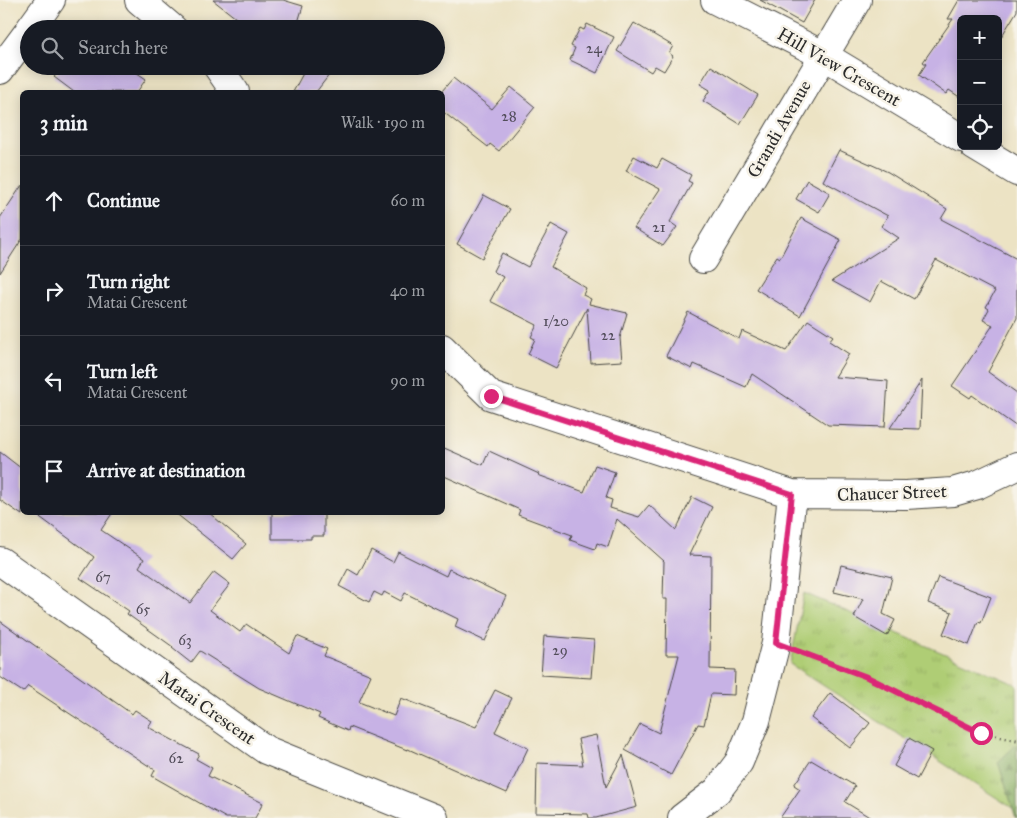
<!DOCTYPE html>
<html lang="en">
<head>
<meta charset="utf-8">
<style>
  body { margin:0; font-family:"IM FELL Great Primer",serif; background:#20242c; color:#f1f3f6 }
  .controls { position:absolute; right:15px; top:15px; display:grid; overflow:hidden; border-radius:8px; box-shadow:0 2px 12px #0003 }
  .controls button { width:45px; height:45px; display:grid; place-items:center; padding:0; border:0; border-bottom:1px solid #363941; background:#171b24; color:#f1f3f6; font:25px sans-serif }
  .stop { position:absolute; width:15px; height:15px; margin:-11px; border:4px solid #db2777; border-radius:50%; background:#fff }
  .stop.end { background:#db2777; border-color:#fff; box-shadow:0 1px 5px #0008 }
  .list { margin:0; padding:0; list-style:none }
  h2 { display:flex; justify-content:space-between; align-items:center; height:65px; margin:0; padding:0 20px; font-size:21px }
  h2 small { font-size:16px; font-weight:400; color:#9ea1a6 }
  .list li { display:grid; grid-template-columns:32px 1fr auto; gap:15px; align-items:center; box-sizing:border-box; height:90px; padding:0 20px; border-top:1px solid #363941 }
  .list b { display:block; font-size:19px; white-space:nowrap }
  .list p { margin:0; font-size:16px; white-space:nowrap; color:#9ea1a6 }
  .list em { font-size:16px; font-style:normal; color:#9ea1a6 }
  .icon { flex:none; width:28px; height:28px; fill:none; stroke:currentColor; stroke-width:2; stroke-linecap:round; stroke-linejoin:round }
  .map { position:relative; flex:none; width:1017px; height:818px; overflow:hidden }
  .search { position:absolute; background:#171b24; box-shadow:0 2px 12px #0003; left:20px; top:20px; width:425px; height:55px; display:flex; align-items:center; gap:12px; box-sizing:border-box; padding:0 18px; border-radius:28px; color:#9ea1a6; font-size:19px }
  .panel { position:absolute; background:#171b24; box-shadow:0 2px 12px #0003; left:20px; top:90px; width:425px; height:425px; border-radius:8px }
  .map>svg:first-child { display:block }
</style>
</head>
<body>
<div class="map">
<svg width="1017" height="818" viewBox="0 0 1017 818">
  <defs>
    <pattern id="grass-tufts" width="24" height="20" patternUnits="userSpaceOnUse" patternTransform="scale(1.25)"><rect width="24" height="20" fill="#afcd74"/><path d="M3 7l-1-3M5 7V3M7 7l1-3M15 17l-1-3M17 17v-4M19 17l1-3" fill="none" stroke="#97b065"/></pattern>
    <pattern id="forest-firs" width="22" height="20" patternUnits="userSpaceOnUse" patternTransform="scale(1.25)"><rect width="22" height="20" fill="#8bb066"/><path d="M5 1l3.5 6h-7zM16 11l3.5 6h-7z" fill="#728f54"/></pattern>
  </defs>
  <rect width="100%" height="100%" fill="#f7f3e8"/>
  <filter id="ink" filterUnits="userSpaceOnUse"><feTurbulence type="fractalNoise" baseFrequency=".02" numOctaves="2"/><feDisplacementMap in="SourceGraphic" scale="10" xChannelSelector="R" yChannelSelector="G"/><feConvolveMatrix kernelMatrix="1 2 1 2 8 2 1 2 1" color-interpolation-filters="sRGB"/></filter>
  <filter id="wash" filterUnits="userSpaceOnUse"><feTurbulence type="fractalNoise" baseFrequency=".0096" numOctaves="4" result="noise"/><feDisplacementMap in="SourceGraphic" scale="20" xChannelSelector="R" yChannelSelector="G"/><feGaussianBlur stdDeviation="1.12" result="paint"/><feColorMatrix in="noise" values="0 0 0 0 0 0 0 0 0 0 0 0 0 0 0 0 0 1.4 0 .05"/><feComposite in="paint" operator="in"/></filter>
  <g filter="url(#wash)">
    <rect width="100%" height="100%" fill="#ece3c4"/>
    <path fill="url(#grass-tufts)" stroke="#6d7c50" d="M 804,593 L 1017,685 L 1017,811 L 790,664 Z"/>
    <path fill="url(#forest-firs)" stroke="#5b6e48" d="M 1017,744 L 1017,818 L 1016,818 L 998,762 Z"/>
    <g id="blocks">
      <path fill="#c7b2e5" d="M 213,0 L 283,0 L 303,6 L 296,29 L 250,29 Z
        M 760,0 L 815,0 L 802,23 Z
        M 959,0 L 1017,0 L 1017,11 L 998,42 L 998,19 L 961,19 L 961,98 L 949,90 L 946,94 L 919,75 L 926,64 L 923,62 L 953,19 L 948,19 Z
        M 634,23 L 673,46 L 669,53 L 673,56 L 664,71 L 655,66 L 651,72 L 617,51 Z
        M 587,24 L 614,37 L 597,73 L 570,60 L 575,48 L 571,46 L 580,28 L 584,30 Z
        M 63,66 L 127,66 L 146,79 L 137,92 L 74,92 L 54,77 Z
        M 307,66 L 336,66 L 316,92 L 293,92 Z
        M 711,66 L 758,95 L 740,124 L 703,101 L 710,90 L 700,84 Z
        M 453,78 L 492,109 L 511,87 L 535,107 L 499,151 L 490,144 L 488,147 L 442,111 L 442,91 Z
        M 839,150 L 888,172 L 947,209 L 941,219 L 1017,259 L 1017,318 L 988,372 L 1017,393 L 1017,427 L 972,395 L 970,398 L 952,386 L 993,325 L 983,320 L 989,309 L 986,307 L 995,291 L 936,260 L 914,299 L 881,281 L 870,302 L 832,281 L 899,238 L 881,226 L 888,216 L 823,181 Z
        M 634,156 L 657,168 L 662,159 L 691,175 L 688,181 L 692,183 L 670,222 L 677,227 L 663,246 L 634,228 L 660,189 L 626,171 Z
        M 807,180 L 830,193 L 819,212 L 796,199 Z
        M 22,185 L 22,239 L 0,273 L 0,218 Z
        M 484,195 L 510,209 L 482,258 L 457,244 Z
        M 801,218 L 841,240 L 800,316 L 756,289 L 777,256 L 780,258 Z
        M 551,224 L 569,234 L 551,267 L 586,288 L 583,295 L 591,299 L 589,304 L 627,313 L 620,338 L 622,361 L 591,363 L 587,308 L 556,368 L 528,354 L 535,339 L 531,337 L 537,325 L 490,301 L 503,277 L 493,271 L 502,253 L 528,267 Z
        M 688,312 L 739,339 L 742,331 L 786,351 L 808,320 L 833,336 L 829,341 L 849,354 L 835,377 L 888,381 L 885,427 L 828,425 L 752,374 L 746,387 L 694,364 L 692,369 L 666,356 Z
        M 922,380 L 920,429 L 890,428 Z
        M 442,447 L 483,465 L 489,451 L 539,474 L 538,475 L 584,492 L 595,465 L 615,472 L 606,498 L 612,500 L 610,508 L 639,517 L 649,505 L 676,530 L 692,497 L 712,507 L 689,555 L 711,556 L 710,669 L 735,670 L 734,695 L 711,694 L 704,725 L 698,724 L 671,775 L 625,750 L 640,724 L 659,733 L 679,655 L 666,655 L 667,599 L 663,599 L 664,561 L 617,519 L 608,547 L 597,543 L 595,549 L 570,540 L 572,535 L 518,515 L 520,510 L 442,475 Z
        M 0,452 L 22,469 L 22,515 L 0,500 Z
        M 33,512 L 113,512 L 101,530 L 144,559 L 139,567 L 190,603 L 214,572 L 230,584 L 210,610 L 240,632 L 246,624 L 289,653 L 297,636 L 327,649 L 324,656 L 371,675 L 359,702 L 394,716 L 401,698 L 476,727 L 495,690 L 512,698 L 495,732 L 528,748 L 507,793 L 408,749 L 407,750 L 349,727 L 348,731 L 318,718 L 320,714 L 259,688 L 200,651 L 191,663 L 172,648 L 173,647 L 127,614 L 129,611 L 80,578 L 94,557 Z
        M 174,512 L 208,512 L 246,544 L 233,559 Z
        M 272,512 L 324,512 L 324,536 L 311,536 L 311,539 L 272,539 Z
        M 371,550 L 393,562 L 398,552 L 446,576 L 449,569 L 506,596 L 485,641 L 455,627 L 458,619 L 405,593 L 401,601 L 384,592 L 382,596 L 374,592 L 369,602 L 339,586 L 348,569 L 358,575 Z
        M 841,565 L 892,577 L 883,614 L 895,620 L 887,636 L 854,617 L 863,599 L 834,592 Z
        M 938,577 L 991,597 L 981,623 L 978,622 L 969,645 L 943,634 L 952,612 L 928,603 Z
        M 0,621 L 132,714 L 135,710 L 152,721 L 148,727 L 199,754 L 196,759 L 212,768 L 208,776 L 263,803 L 255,818 L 226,818 L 152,776 L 155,770 L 28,686 L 23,692 L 0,677 Z
        M 544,636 L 594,640 L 591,678 L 541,675 Z
        M 830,693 L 870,723 L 850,748 L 811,718 Z
        M 596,735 L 606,787 L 623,755 L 637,807 L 596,818 L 589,818 L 588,814 L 536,813 L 537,763 L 583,765 L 578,739 Z
        M 909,738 L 932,751 L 917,779 L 894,766 Z
        M 811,760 L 855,786 L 845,802 L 871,818 L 780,818 L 800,789 L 794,785 Z"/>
    </g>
  </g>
  <g filter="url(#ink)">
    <use href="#blocks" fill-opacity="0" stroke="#484742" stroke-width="1"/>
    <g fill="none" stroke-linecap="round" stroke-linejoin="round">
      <defs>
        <path id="minor" d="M 139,0 L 173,29
          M 715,0 L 823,55 L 961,138
          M 30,29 L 51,0
          M 217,66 L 235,92
          M 0,70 L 29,31
          M 974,146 L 1017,172
          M 703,259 L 857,0
          M 442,348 L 491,396 L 792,494 L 906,495 L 953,492 L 977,485 L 1017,466
          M 0,561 L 266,750 L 434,818
          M 682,818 L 717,791 L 739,762 L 756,721 L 776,643 L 792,494"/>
      </defs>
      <use href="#minor" stroke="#484742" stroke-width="30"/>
      <path stroke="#484742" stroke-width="3" stroke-dasharray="1 4" stroke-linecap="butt" d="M 799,651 L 867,677 L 981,733 L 1017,740"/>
      <use href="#minor" stroke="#fff" stroke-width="28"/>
    </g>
  </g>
  <g fill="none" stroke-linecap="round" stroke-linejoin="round" filter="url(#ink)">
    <path stroke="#db2777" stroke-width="6" d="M 491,396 L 792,494 L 776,643 L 867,677 L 981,733"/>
  </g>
  <g text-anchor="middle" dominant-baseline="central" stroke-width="5" stroke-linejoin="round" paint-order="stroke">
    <g font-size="15" fill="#524d5a">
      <text x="594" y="48">24</text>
      <text x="509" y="116">28</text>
      <text x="659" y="227">21</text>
      <text x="556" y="321">1/20</text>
      <text x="608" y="335">22</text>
      <text x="103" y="577">67</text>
      <text x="143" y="609">65</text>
      <text x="185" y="640">63</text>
      <text x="560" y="650">29</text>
      <text x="176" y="758">62</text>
    </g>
    <g font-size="18" fill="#2b2b2b" stroke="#f7f3e8">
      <text transform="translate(839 67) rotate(30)">Hill View Crescent</text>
      <text transform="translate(779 129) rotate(-60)">Grandi Avenue</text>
      <text transform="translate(892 493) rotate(-2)">Chaucer Street</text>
      <text transform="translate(207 708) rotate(35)">Matai Crescent</text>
    </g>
  </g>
</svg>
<div class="controls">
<button>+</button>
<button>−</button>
<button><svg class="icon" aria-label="locate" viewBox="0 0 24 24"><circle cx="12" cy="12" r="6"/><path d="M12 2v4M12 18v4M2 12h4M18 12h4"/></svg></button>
</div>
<div class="stop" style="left:981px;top:733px"></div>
<div class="stop end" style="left:491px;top:396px"></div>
<div class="search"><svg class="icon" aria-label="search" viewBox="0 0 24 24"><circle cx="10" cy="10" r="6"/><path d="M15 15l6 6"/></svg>Search here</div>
<section class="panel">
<h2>3 min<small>Walk · 190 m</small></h2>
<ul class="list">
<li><svg class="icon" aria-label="ahead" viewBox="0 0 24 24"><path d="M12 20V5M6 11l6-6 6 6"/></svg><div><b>Continue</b></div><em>60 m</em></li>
<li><svg class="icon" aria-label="right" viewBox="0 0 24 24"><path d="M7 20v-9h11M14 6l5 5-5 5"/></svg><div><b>Turn right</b><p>Matai Crescent</p></div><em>40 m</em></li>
<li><svg class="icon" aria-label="left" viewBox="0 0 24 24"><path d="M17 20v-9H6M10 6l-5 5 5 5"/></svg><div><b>Turn left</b><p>Matai Crescent</p></div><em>90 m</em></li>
<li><svg class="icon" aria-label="arrive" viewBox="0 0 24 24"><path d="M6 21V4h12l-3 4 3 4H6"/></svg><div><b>Arrive at destination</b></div></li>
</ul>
</section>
</div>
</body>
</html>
